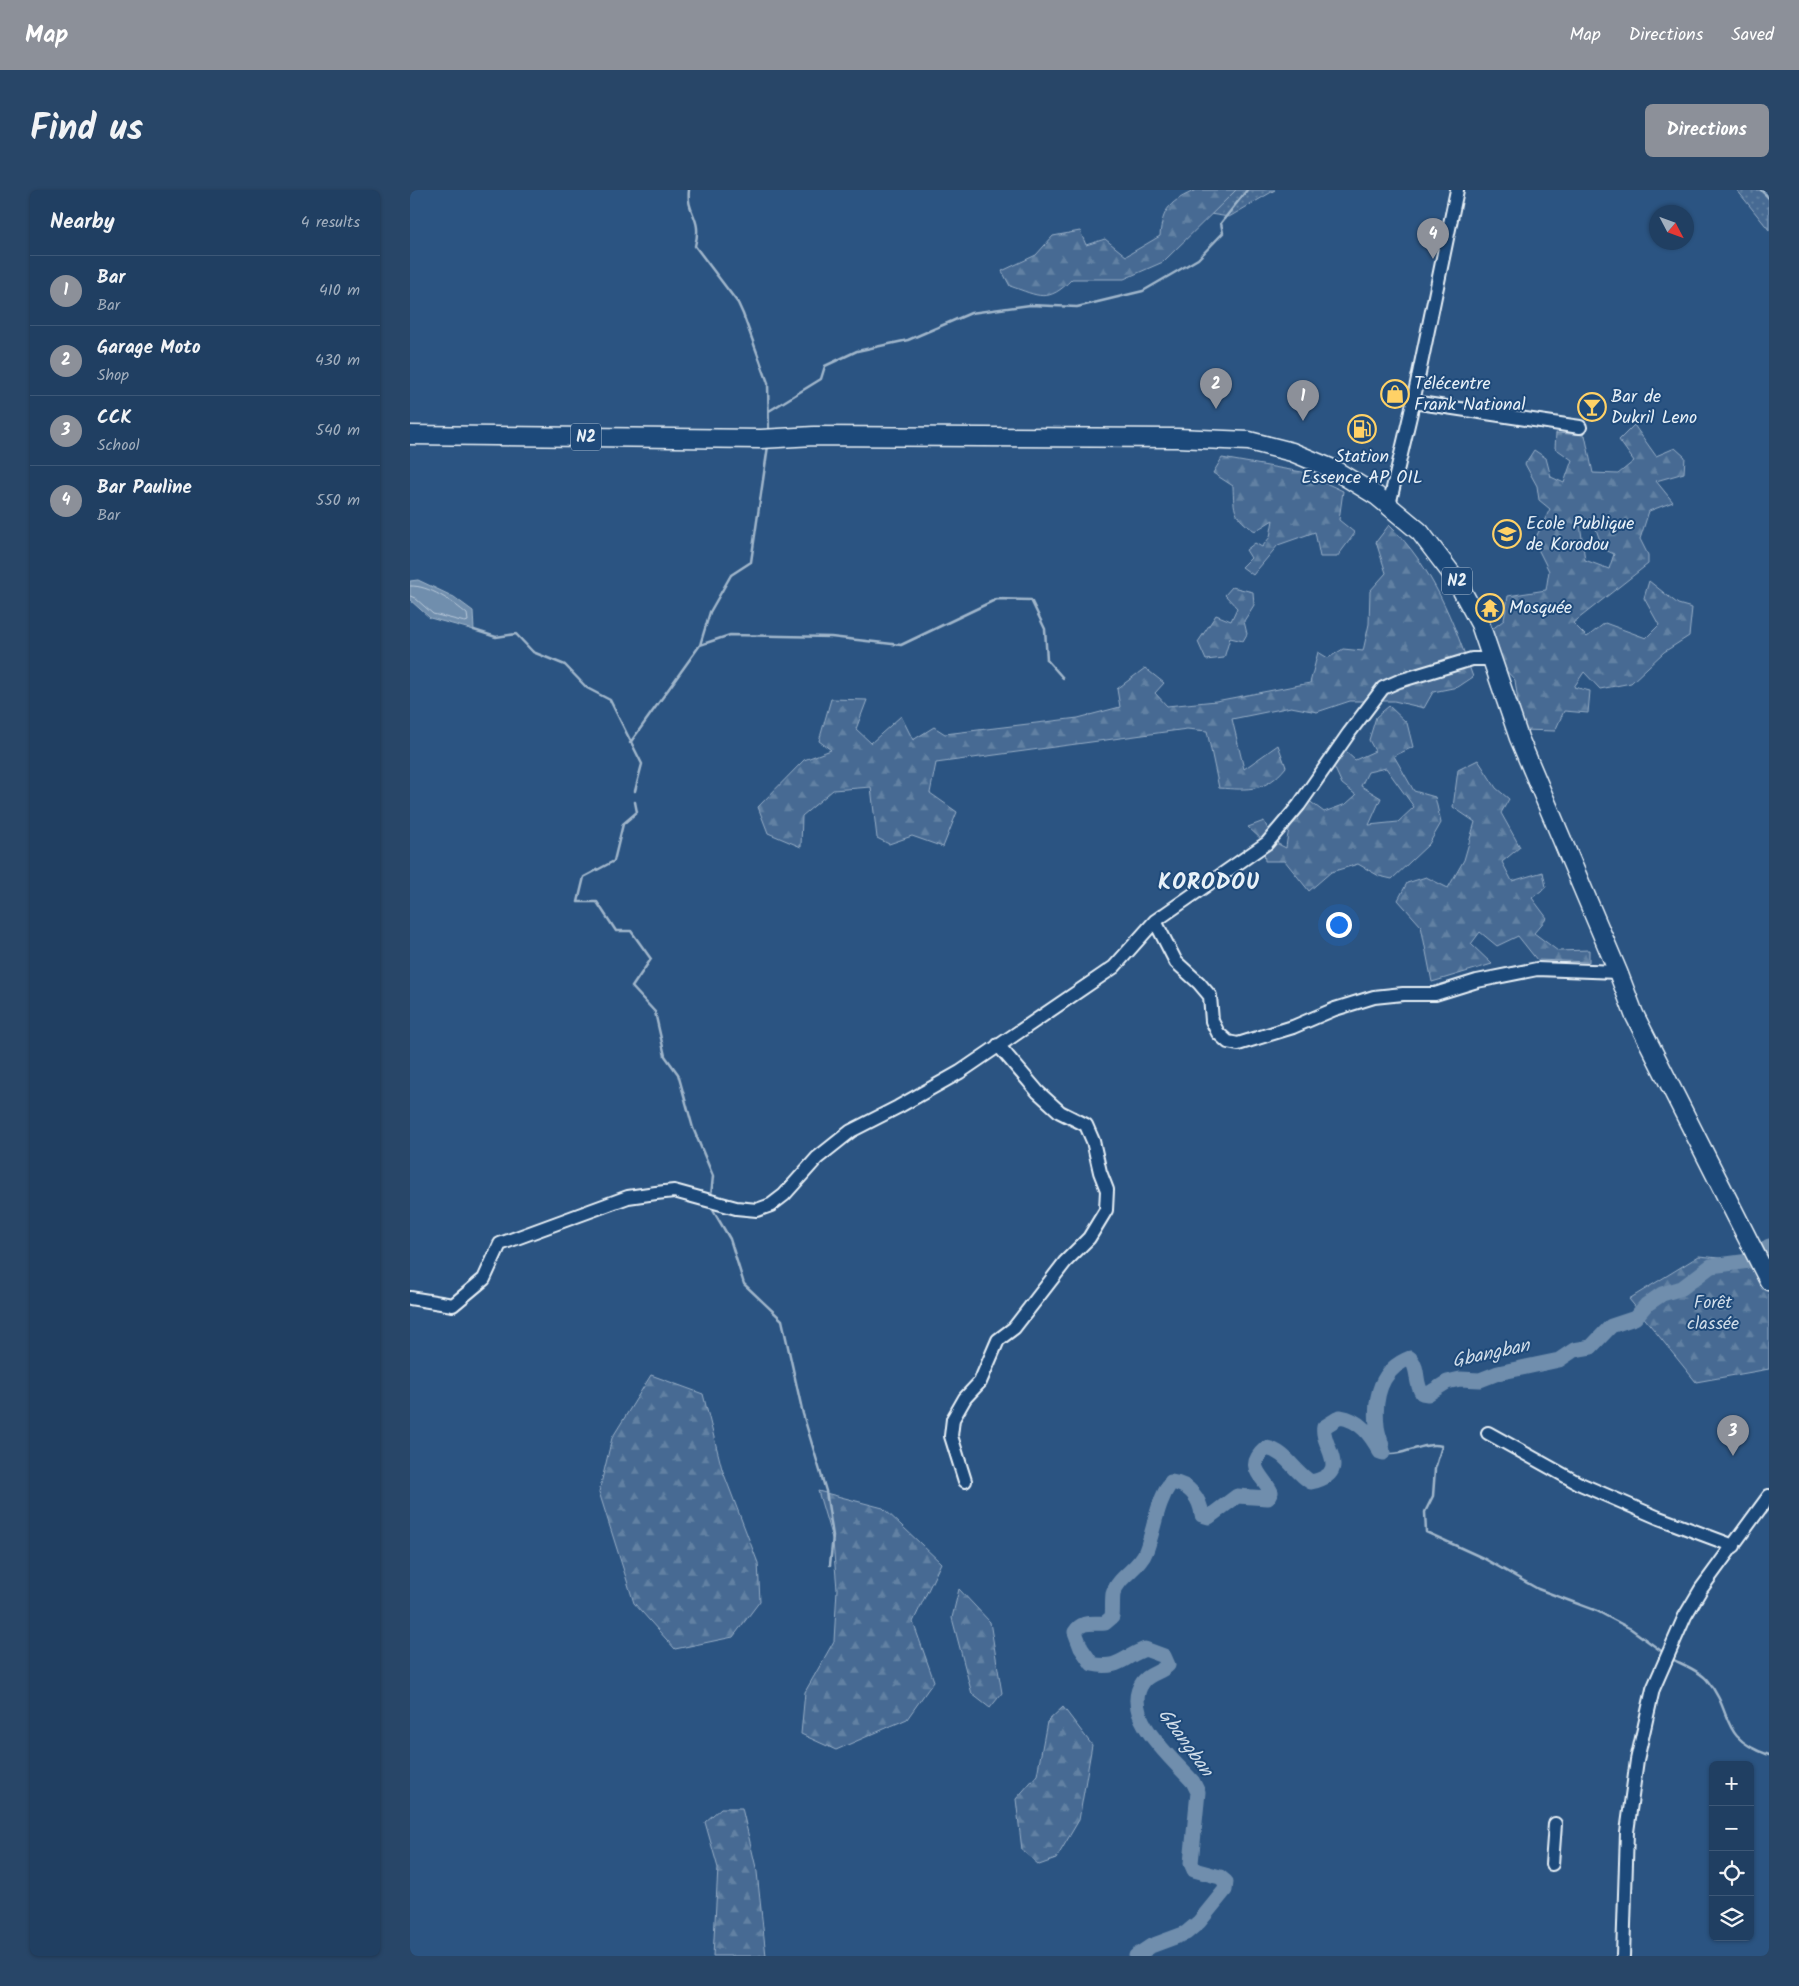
<!DOCTYPE html>
<html lang="en">
<head>
<meta charset="utf-8">
<style>
  body { margin:0; font-family:Kalam,sans-serif; background:#284668; color:#f1f3f6 }
  .controls { position:absolute; right:15px; bottom:15px; display:grid; overflow:hidden; border-radius:8px; box-shadow:0 1px 4px #0004 }
  .controls button { width:45px; height:45px; display:grid; place-items:center; padding:0; border:0; border-bottom:1px solid #3d5877; background:#203f62; color:#f1f3f6; font:25px sans-serif }
  .compass { position:absolute; left:1239px; top:15px; width:45px; height:45px; border-radius:50%; background:#203f62; box-shadow:0 1px 4px #0004; rotate:131deg }
  .you { position:absolute; left:928px; top:734px; width:18px; height:18px; margin:-12px; border:4px solid #fff; border-radius:50%; background:#1a73e8; box-shadow:0 0 0 8px #1a73e833 }
  .badge { display:grid; place-items:center; width:32px; height:32px; border-radius:50%; background:#8c9099; color:#fff; font-size:16px; font-weight:700 }
  .pin { position:absolute; translate:-50% -41px; filter:drop-shadow(0 1px 2px #0008) }
  .pin::after { content:''; position:absolute; top:26px; width:18px; height:15px; background:inherit; clip-path:polygon(0 0,100% 0,50% 100%) }
  .list { margin:0; padding:0; list-style:none }
  h2 { display:flex; justify-content:space-between; align-items:center; height:65px; margin:0; padding:0 20px; font-size:21px }
  h2 small { font-size:16px; font-weight:400; color:#a2afbe }
  .list li { display:grid; grid-template-columns:32px 1fr auto; gap:15px; align-items:center; box-sizing:border-box; height:70px; padding:0 20px; border-top:1px solid #3d5877 }
  .list b { display:block; font-size:19px; white-space:nowrap }
  .list p { margin:0; font-size:16px; white-space:nowrap; color:#a2afbe }
  .list em { font-size:16px; font-style:normal; color:#a2afbe }
  .icon { flex:none; width:28px; height:28px; fill:none; stroke:currentColor; stroke-width:2; stroke-linecap:round; stroke-linejoin:round }
  .map { position:relative; flex:none; width:1359px; height:1766px; overflow:hidden; border-radius:8px }
  header { display:flex; align-items:center; gap:30px; box-sizing:border-box; height:70px; padding:0 25px; background:#8c9099; color:#fff }
  header strong { font-size:24px }
  nav { display:flex; gap:28px; margin-inline-start:auto; font-size:18px }
  .intro { display:flex; align-items:center; justify-content:space-between; box-sizing:border-box; height:120px; padding:0 30px }
  h1 { margin:0; font-size:35px }
  .button { padding:12px 22px; border-radius:8px; background:#8c9099; color:#fff; font-size:18px; font-weight:700 }
  main { display:flex; gap:30px; padding:0 30px }
  aside { flex:1; background:#203f62; border-radius:8px; box-shadow:0 1px 4px #0004 }
  .map>svg:first-child { display:block }
</style>
</head>
<body>
<header>
<strong>Map</strong>
<nav><a>Map</a><a>Directions</a><a>Saved</a></nav>
</header>
<div class="intro"><h1>Find us</h1><a class="button">Directions</a></div>
<main>
<aside>
<h2>Nearby<small>4 results</small></h2>
<ul class="list">
<li><span class="badge">1</span><div><b>Bar</b><p>Bar</p></div><em>410 m</em></li>
<li><span class="badge">2</span><div><b>Garage Moto</b><p>Shop</p></div><em>430 m</em></li>
<li><span class="badge">3</span><div><b>CCK</b><p>School</p></div><em>540 m</em></li>
<li><span class="badge">4</span><div><b>Bar Pauline</b><p>Bar</p></div><em>550 m</em></li>
</ul>
</aside>
<div class="map">
<svg width="1359" height="1766" viewBox="0 0 1359 1766">
  <defs>
    <pattern id="grass-dots" width="8" height="8" patternUnits="userSpaceOnUse" patternTransform="scale(1.25)"><rect width="8" height="8" fill="#476b93"/><path d="M2 2h.1M6 6h.1" fill="none" stroke="#6281a3" stroke-width="1.8" stroke-linecap="round"/></pattern>
    <pattern id="forest-firs" width="22" height="20" patternUnits="userSpaceOnUse" patternTransform="scale(1.25)"><rect width="22" height="20" fill="#476b93"/><path d="M5 1l3.5 6h-7zM16 11l3.5 6h-7z" fill="#6281a3"/></pattern>
  </defs>
  <rect width="100%" height="100%" fill="#2b5482"/>
  <filter id="ink" filterUnits="userSpaceOnUse"><feTurbulence type="fractalNoise" baseFrequency=".02" numOctaves="2"/><feDisplacementMap in="SourceGraphic" scale="10" xChannelSelector="R" yChannelSelector="G"/><feConvolveMatrix kernelMatrix="1 2 1 2 8 2 1 2 1" color-interpolation-filters="sRGB"/></filter>
  <g filter="url(#ink)">
    <path fill="url(#grass-dots)" stroke="#98aec6" d="M 826,0 L 865,0 L 819,27 L 800,24 Z
      M 1327,0 L 1359,0 L 1359,40 Z"/>
    <path fill="url(#forest-firs)" stroke="#98aec6" fill-rule="evenodd" d="M 786,0 L 826,0 L 753,72 L 714,89 L 662,89 C 638,114 629,106 600,96 L 592,81 L 626,65 L 643,46 L 670,41 L 676,55 L 695,49 L 716,66 L 750,46 C 752,18 761,11 786,0 Z
      M 1224,235 L 1246,266 L 1265,258 L 1275,267 L 1274,283 L 1246,291 L 1263,312 L 1239,321 L 1230,349 L 1238,365 L 1238,374 L 1163,433 L 1177,447 L 1195,433 L 1236,448 L 1249,435 L 1234,408 L 1239,391 L 1268,414 L 1282,418 L 1279,446 L 1254,462 L 1221,493 L 1190,499 L 1174,482 L 1164,497 L 1180,501 L 1178,523 L 1154,521 L 1145,541 L 1112,540 L 1105,490 L 1088,472 L 1081,440 L 1094,430 L 1098,406 L 1136,400 L 1139,381 L 1124,351 L 1140,319 L 1129,310 L 1127,296 L 1115,274 L 1124,260 L 1136,268 L 1141,287 L 1154,293 L 1162,270 L 1145,258 L 1146,243 L 1175,245 L 1183,283 L 1208,284 L 1224,271 L 1209,250 ZM 1182,328 L 1193,359 L 1204,364 L 1199,379 L 1175,370 L 1170,334 Z
      M 812,268 L 892,282 L 933,301 L 929,330 L 945,343 L 927,367 L 910,367 L 905,342 L 868,355 L 843,385 L 832,377 L 841,368 L 836,360 L 845,353 L 852,357 L 860,347 L 863,330 L 845,341 C 823,327 824,321 823,296 L 803,283 Z
      M 979,335 C 1023,377 1043,431 1063,487 L 1048,497 L 1023,502 L 1014,518 L 984,511 L 940,511 L 907,522 L 881,517 L 822,529 L 834,579 L 868,555 L 876,577 C 856,602 839,600 809,598 L 797,541 L 777,539 L 526,573 L 520,603 L 547,622 L 533,657 L 502,646 L 479,654 L 467,648 L 461,597 L 423,600 L 392,626 L 391,657 L 358,643 L 348,617 L 394,570 L 421,560 L 409,551 L 421,509 L 457,510 L 446,539 L 461,553 L 491,526 L 503,550 L 524,537 L 535,544 L 668,528 L 710,517 L 707,499 L 735,478 L 754,493 L 745,503 L 757,516 L 806,511 L 900,493 L 908,462 L 918,468 L 933,459 L 953,461 L 959,434 L 960,401 L 976,383 L 966,352 Z
      M 822,397 L 843,402 L 844,415 L 834,431 L 837,444 L 833,451 L 820,448 L 814,468 L 796,470 L 788,452 L 806,425 L 821,431 L 827,418 L 815,405 Z
      M 979,516 L 997,533 L 1003,557 L 984,566 L 1004,601 L 1025,607 L 1031,633 L 1019,654 L 982,689 L 969,686 L 948,674 L 921,682 L 899,701 L 875,671 L 855,671 L 853,651 L 838,637 L 854,631 L 864,652 L 876,658 C 878,640 882,620 898,610 L 914,622 L 936,614 L 946,605 L 932,594 L 921,570 L 934,560 L 945,570 L 965,561 L 959,550 L 966,527 ZM 976,578 L 1004,617 L 988,632 L 959,635 L 971,608 L 951,596 L 958,582 Z
      M 1068,570 L 1086,598 L 1099,609 L 1091,623 L 1110,657 L 1092,672 L 1102,691 L 1133,682 L 1136,697 L 1122,708 L 1137,728 L 1124,743 L 1148,761 L 1179,760 L 1179,772 L 1127,770 L 1108,746 L 1087,756 L 1070,742 L 1061,754 L 1082,774 L 1022,792 L 1011,736 L 988,710 L 997,693 L 1016,687 L 1038,698 L 1054,670 L 1065,632 L 1043,617 L 1048,580 Z
      M 1289,1066 L 1359,1073 L 1359,1179 L 1286,1192 L 1219,1109 Z
      M 241,1185 L 293,1204 L 312,1279 L 348,1373 L 350,1411 L 323,1447 L 265,1459 L 224,1413 L 189,1302 L 202,1248 Z
      M 408,1301 L 473,1318 L 531,1373 L 503,1432 L 524,1491 L 497,1529 L 426,1560 L 391,1544 L 395,1502 L 424,1451 L 427,1399 L 423,1352 Z
      M 549,1399 L 580,1432 L 592,1503 L 580,1518 L 562,1504 L 542,1428 Z
      M 653,1517 L 682,1555 L 669,1630 L 646,1669 L 629,1675 L 612,1660 L 606,1609 L 627,1585 L 637,1532 Z
      M 311,1618 L 332,1618 L 347,1682 L 356,1766 L 303,1766 L 308,1678 L 295,1632 Z"/>
    <path fill="#708ead" stroke="#a0b6cb" d="M 8,390 L 44,407 L 63,421 L 64,440 L 20,428 L 0,410 L 0,391 Z"/>
    <g fill="none" stroke-linecap="round" stroke-linejoin="round">
      <path stroke="#b8c9da" stroke-width="1" d="M 0,396 C 19,395 43,412 57,424 L 58,431 L 55,432 L 23,424 L 5,408 L 0,406"/>
      <path stroke="#a0b6cb" stroke-width="2.5" d="M 279,0 C 276,25 293,26 285,56 L 328,113 L 333,124 L 358,193 L 359,243
        M 1351,0 L 1359,8
        M 359,221 L 411,189 L 415,176 L 447,161 L 498,150 L 561,123 L 620,115 L 667,117 L 733,101 L 788,69 L 813,43 L 811,33 L 837,0
        M 64,440 L 86,447 L 106,444 L 123,462 L 155,475 L 177,498 L 200,510 L 232,574 L 225,601
        M 290,455 L 320,445 L 421,447 L 491,455 L 587,409 L 621,410 L 635,439 L 637,470 L 653,488
        M 220,553 L 290,455 L 300,422 L 321,385 L 341,372 L 358,256
        M 225,612 L 227,622 L 213,634 L 204,671 L 174,687 L 168,712 L 187,712 L 206,741 L 221,741 L 241,769 L 222,797 L 245,822 L 255,866 L 268,884 L 283,938 L 303,986 L 301,1006
        M 300,1015 L 320,1049 L 334,1094 L 372,1130 L 393,1224 L 416,1301 L 423,1346 L 420,1375
        M 973,1263 C 993,1268 1011,1251 1032,1256 L 1025,1279 L 1023,1306 L 1015,1322 L 1016,1342 L 1073,1368 L 1128,1399 L 1187,1421 L 1221,1439 L 1254,1463
        M 1260,1468 C 1271,1474 1289,1480 1297,1490 C 1325,1524 1307,1547 1359,1565"/>
      <path stroke="#708ead" stroke-width="15" d="M 726,1766 L 741,1756 L 776,1743 L 789,1732 L 815,1700 L 816,1692 L 810,1687 L 784,1680 L 781,1673 L 788,1602 L 783,1592 C 763,1569 709,1525 733,1492 C 739,1483 751,1483 758,1475 L 754,1466 L 735,1459 C 713,1467 709,1480 682,1474 L 671,1458 L 665,1442 C 672,1430 683,1434 695,1433 L 702,1427 C 703,1420 702,1411 703,1404 C 708,1386 730,1378 736,1361 C 745,1337 746,1314 761,1292 C 779,1294 790,1308 792,1325 L 799,1327 L 827,1306 L 858,1308 L 861,1302 C 852,1284 834,1277 856,1258 C 876,1261 884,1282 901,1292 C 944,1283 910,1255 914,1237 L 930,1227 C 950,1230 961,1245 970,1262 L 973,1263 C 973,1254 968,1246 967,1236 C 964,1207 971,1179 1000,1168 C 1010,1180 1004,1191 1012,1203 L 1018,1204 L 1037,1192 L 1050,1189 L 1070,1190 L 1088,1183 L 1149,1170 L 1164,1160 L 1181,1157 L 1201,1136 L 1225,1128 L 1236,1115 L 1252,1104 L 1272,1098 L 1301,1076 L 1339,1071 L 1359,1056"/>
      <defs>
        <path id="minor" d="M 1003,212 L 1170,237
          M 979,315 L 1001,222 L 1047,0
          M 745,731 L 766,772 L 789,793 L 800,806 L 802,831 L 808,843 L 818,852 L 828,854 L 883,837 L 925,819 L 964,807 L 993,804 L 1025,804 L 1067,791 L 1127,779 L 1208,782
          M 0,1108 L 43,1115 L 74,1089 L 90,1054 L 218,1007 L 246,1003 L 264,1001 L 326,1018 L 347,1020 L 361,1015 L 374,1005 L 407,968 L 441,941 L 488,917 L 550,882 L 704,777 L 745,731 L 857,653 L 889,615 L 939,543 L 973,498 L 989,491 L 1062,469 L 1082,469
          M 1078,1243 L 1168,1293 L 1249,1328 L 1324,1356
          M 555,1291 L 541,1246 L 543,1229 L 555,1208 L 570,1192 L 588,1150 L 604,1138 L 655,1072 L 679,1048 L 696,1020 L 697,1000 L 690,982 L 683,951 L 676,935 L 650,922 L 628,902 L 588,855
          M 1142,1674 L 1145,1634
          M 1213,1766 L 1217,1642 L 1227,1570 L 1243,1499 L 1275,1426 L 1291,1399 L 1359,1306"/>
        <path id="highway" d="M 0,245 L 351,249 L 404,246 L 767,248 L 839,251 L 882,262 L 906,272 L 923,279 L 967,306 L 1010,342 L 1045,388 L 1070,434 L 1109,548 L 1208,782 L 1224,824 L 1359,1091"/>
      </defs>
      <use href="#minor" stroke="#e8f1f8" stroke-width="16"/>
      <use href="#highway" stroke="#e8f1f8" stroke-width="21"/>
      <use href="#minor" stroke="#1f4a7a" stroke-width="12"/>
      <use href="#highway" stroke="#1f4a7a" stroke-width="18"/>
    </g>
  </g>
  <defs>
    <symbol id="shop-ring" viewBox="-11 -11 22 22"><circle r="9.5" fill="#1f4a7a" stroke="#ffd166" stroke-width="1.5"/><path d="M-5-2.5h2.3a2.7 3.5 0 0 1 5.4 0H5L5.5 6h-11ZM-1.5-2.5h3a1.5 2.3 0 0 0-3 0Z" fill="#ffd166"/></symbol>
    <symbol id="bar-ring" viewBox="-11 -11 22 22"><circle r="9.5" fill="#1f4a7a" stroke="#ffd166" stroke-width="1.5"/><path d="M-6-5H6L.8 .8V4.5H3.5V6h-7V4.5H-.8V.8Z" fill="#ffd166"/></symbol>
    <symbol id="fuel-ring" viewBox="-11 -11 22 22"><circle r="9.5" fill="#1f4a7a" stroke="#ffd166" stroke-width="1.5"/><path d="M-5.5-6h7V0h2V4h1.3V-2.5L3-4.5l.8-.8L6-3V5H2.5V1h-1V6h-7ZM-4.2-4.7v3.2H.2V-4.7Z" fill="#ffd166"/></symbol>
    <symbol id="school-ring" viewBox="-11 -11 22 22"><circle r="9.5" fill="#1f4a7a" stroke="#ffd166" stroke-width="1.5"/><path d="M0-5L7-2L0 1L-7-2ZM-4 1L0 2.5L4 1V4Q0 6-4 4Z" fill="#ffd166"/></symbol>
    <symbol id="temple-ring" viewBox="-11 -11 22 22"><circle r="9.5" fill="#1f4a7a" stroke="#ffd166" stroke-width="1.5"/><path d="M0-6L5-2H3V0L6.5 2.5H4V6H1.5V3h-3V6H-4V2.5H-6.5L-3 0V-2H-5Z" fill="#ffd166"/></symbol>
  </defs>
  <g fill-rule="evenodd">
    <use href="#shop-ring" x="969" y="188" width="32" height="32"/>
    <use href="#bar-ring" x="1166" y="201" width="32" height="32"/>
    <use href="#fuel-ring" x="936" y="223" width="32" height="32"/>
    <use href="#school-ring" x="1081" y="328" width="32" height="32"/>
    <use href="#temple-ring" x="1064" y="402" width="32" height="32"/>
  </g>
  <g text-anchor="middle" dominant-baseline="central" stroke-width="4" stroke-linejoin="round" paint-order="stroke">
    <g fill="#1f4a7a" stroke="#acbfd2" stroke-width="1">
      <rect x="161" y="233.5" width="30" height="27" rx="4"/>
      <rect x="1032" y="377.5" width="30" height="27" rx="4"/>
    </g>
    <g font-size="16" font-weight="bold" fill="#e8f1f8">
      <text x="176" y="247">N2</text>
      <text x="1047" y="391">N2</text>
    </g>
    <g font-size="18" fill="#e8f1f8" stroke="#1f4a7a" text-anchor="start">
      <text x="1004" y="194">Télécentre<tspan x="1004" dy="21">Frank National</tspan></text>
      <text x="1201" y="207">Bar de<tspan x="1201" dy="21">Dukril Leno</tspan></text>
      <text x="952" y="267" text-anchor="middle">Station<tspan x="952" dy="21">Essence AP OIL</tspan></text>
      <text x="1116" y="334">Ecole Publique<tspan x="1116" dy="21">de Korodou</tspan></text>
      <text x="1099" y="418">Mosquée</text>
    </g>
    <g font-size="18" fill="#d0dde9" stroke="#1f4a7a">
      <text x="1303" y="1113">Forêt<tspan x="1303" dy="21">classée</tspan></text>
    </g>
    <g font-size="19" font-style="italic" fill="#d0dde9" stroke="#1f4a7a">
      <text transform="translate(1081 1164) rotate(-12)">Gbangban</text>
      <text transform="translate(775 1553) rotate(54)">Gbangban</text>
    </g>
    <g font-size="22" font-weight="bold" letter-spacing="1" fill="#e8f1f8" stroke="#1f4a7a">
      <text x="799" y="693">KORODOU</text>
    </g>
  </g>
</svg>
<div class="controls">
<button>+</button>
<button>−</button>
<button><svg class="icon" aria-label="locate" viewBox="0 0 24 24"><circle cx="12" cy="12" r="6"/><path d="M12 2v4M12 18v4M2 12h4M18 12h4"/></svg></button>
<button><svg class="icon" aria-label="layers" viewBox="0 0 24 24"><path d="M12 4l9 5-9 5-9-5zM3 14l9 5 9-5"/></svg></button>
</div>
<svg class="compass" viewBox="-18 -18 36 36"><path d="M0-13l5 13h-10z" fill="#e53935"/><path d="M0 13l5-13h-10z" fill="#a2afbe"/></svg>
<div class="you"></div>
<div class="pin badge" style="left:893px;top:231px">1</div>
<div class="pin badge" style="left:806px;top:219px">2</div>
<div class="pin badge" style="left:1323px;top:1266px">3</div>
<div class="pin badge" style="left:1023px;top:69px">4</div>
</div>
</main>
</body>
</html>
